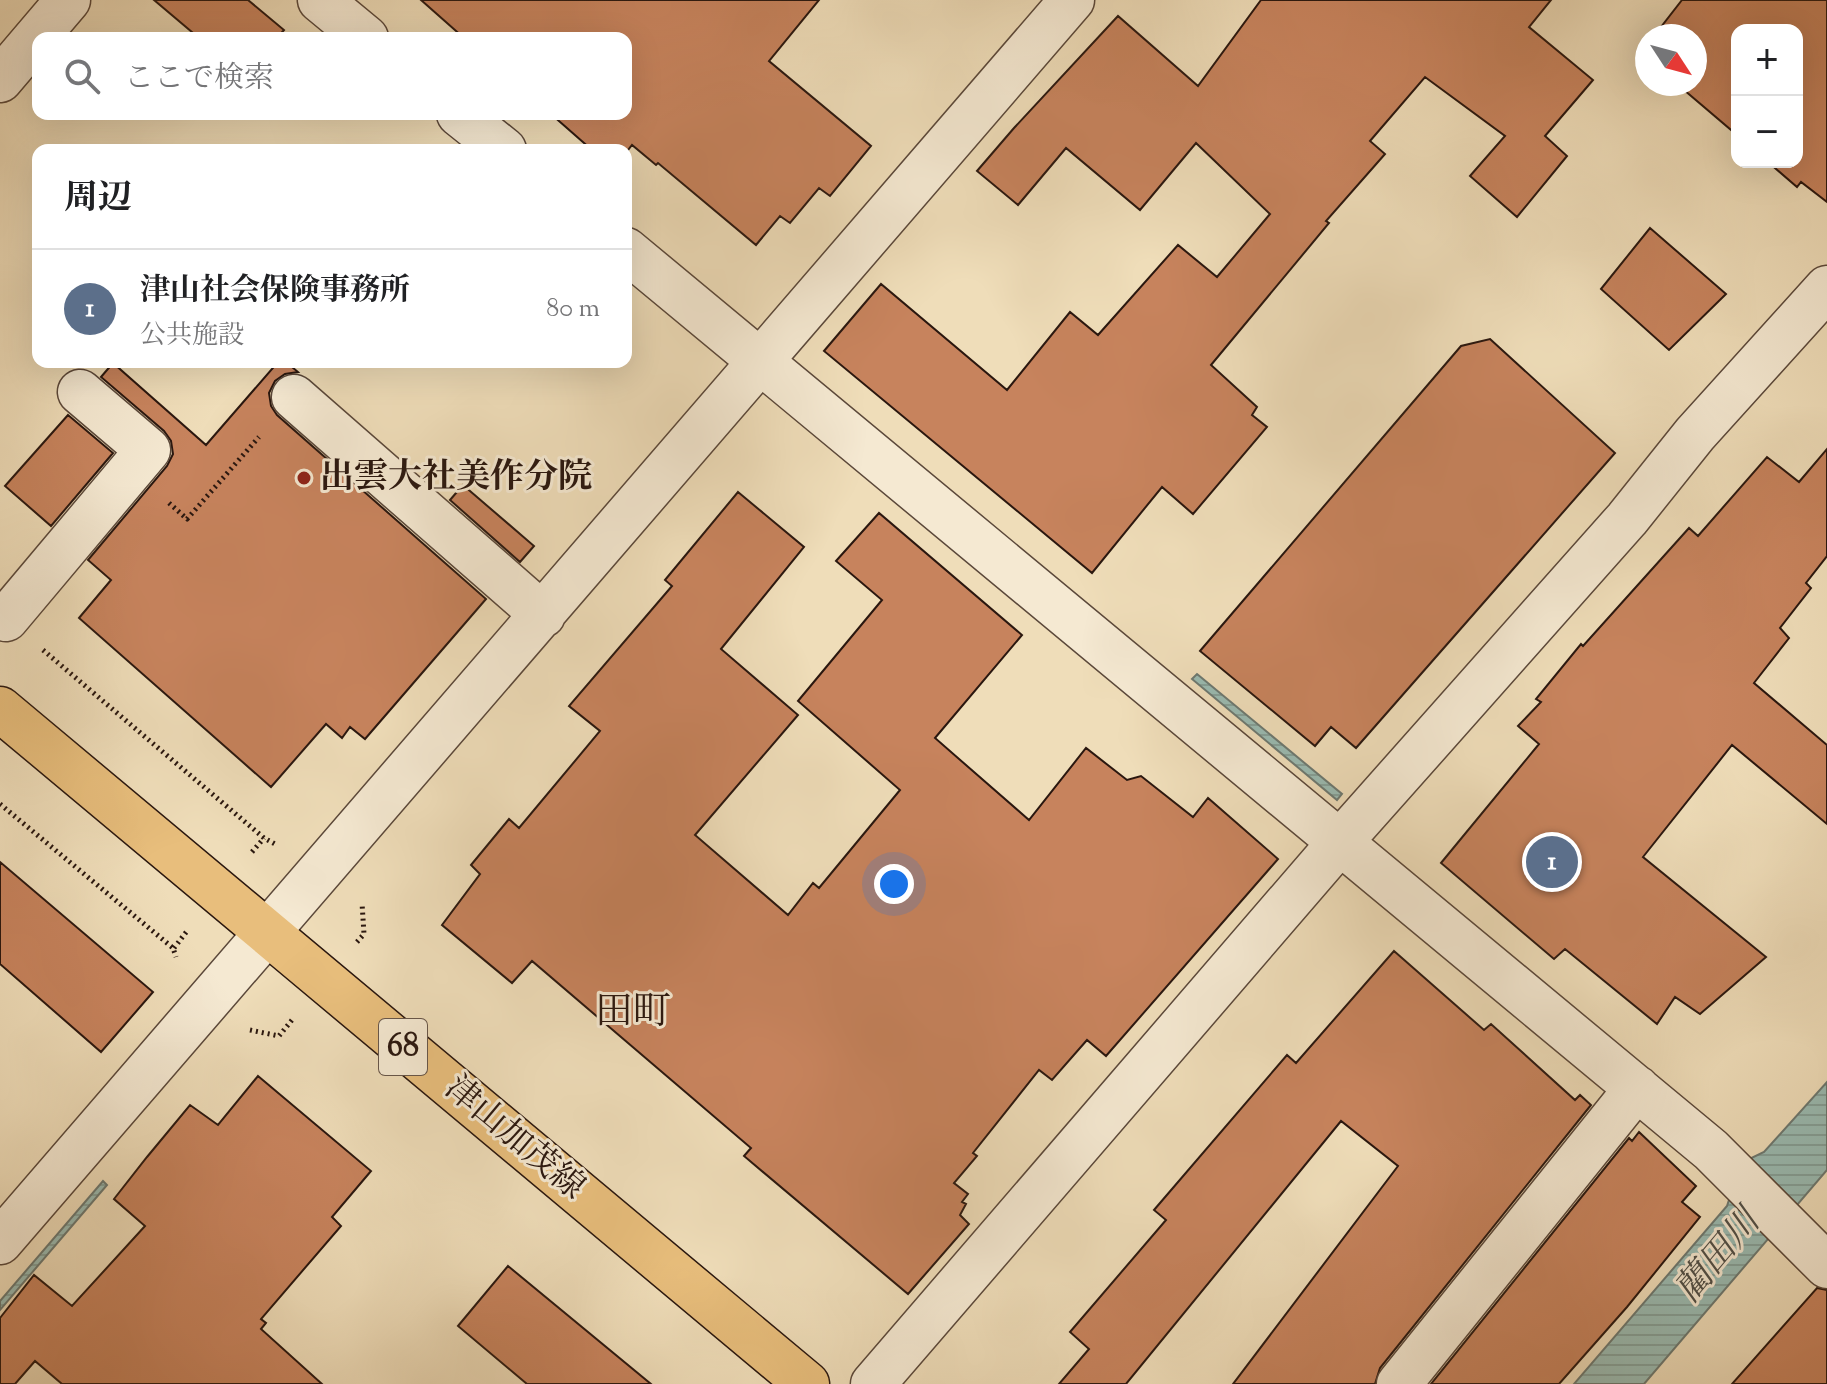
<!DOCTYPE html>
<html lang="ja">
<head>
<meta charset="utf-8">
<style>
  body { margin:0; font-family:"Sorts Mill Goudy","Noto Serif JP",serif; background:#f6f6f6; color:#202124 }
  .controls { position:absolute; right:24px; top:24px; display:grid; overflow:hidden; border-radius:16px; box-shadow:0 8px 32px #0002 }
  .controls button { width:72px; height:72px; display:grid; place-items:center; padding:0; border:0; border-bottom:2px solid #e0e0e0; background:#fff; color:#202124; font:40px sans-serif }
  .compass { position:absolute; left:1635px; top:24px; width:72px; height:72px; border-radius:50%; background:#fff; box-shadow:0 8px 32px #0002; rotate:126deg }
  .you { position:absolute; left:894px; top:884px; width:28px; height:28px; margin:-20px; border:6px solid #fff; border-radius:50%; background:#1a73e8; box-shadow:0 0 0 12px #1a73e833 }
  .badge { display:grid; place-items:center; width:52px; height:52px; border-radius:50%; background:#2563eb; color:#fff; font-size:26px; font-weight:700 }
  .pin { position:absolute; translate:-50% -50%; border:4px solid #fff; box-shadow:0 2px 8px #0006 }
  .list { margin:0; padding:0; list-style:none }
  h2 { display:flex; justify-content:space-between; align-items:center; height:104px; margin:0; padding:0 32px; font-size:34px }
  h2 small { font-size:26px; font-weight:400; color:#757577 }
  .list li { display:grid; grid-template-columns:52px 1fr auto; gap:24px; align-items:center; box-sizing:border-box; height:120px; padding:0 32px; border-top:2px solid #e0e0e0 }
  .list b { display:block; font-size:30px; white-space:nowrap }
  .list p { margin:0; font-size:26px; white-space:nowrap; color:#757577 }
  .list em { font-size:26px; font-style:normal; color:#757577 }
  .icon { flex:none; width:44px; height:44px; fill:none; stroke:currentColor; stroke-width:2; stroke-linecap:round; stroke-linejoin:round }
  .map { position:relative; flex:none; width:1827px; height:1384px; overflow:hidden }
  .search { position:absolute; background:#fff; box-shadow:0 8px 32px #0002; left:32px; top:32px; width:600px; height:88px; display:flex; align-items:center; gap:20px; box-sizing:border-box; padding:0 28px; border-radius:16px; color:#757577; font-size:30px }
  .panel { position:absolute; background:#fff; box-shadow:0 8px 32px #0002; left:32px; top:144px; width:600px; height:224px; border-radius:16px }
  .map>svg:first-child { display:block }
</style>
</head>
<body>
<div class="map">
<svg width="1827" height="1384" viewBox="0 0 1827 1384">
  <defs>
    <pattern id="water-rules" width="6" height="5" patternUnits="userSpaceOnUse" patternTransform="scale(2)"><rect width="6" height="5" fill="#9abbb2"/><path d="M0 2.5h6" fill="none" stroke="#85a098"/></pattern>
  </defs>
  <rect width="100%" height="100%" fill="#efddb9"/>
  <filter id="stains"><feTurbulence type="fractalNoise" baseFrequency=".0025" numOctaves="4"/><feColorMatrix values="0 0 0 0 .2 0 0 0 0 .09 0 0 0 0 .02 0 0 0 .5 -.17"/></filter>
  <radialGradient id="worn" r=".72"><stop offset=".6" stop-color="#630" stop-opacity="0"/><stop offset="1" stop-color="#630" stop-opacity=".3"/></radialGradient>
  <path fill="url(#water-rules)" stroke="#6d7971" stroke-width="2" d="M 1197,674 L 1342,794 L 1337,800 L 1192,679 Z
    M 1827,1082 L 1827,1170 L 1644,1384 L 1574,1384 L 1727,1206 L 1741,1163 L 1764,1152 Z
    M 103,1181 L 107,1185 L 0,1310 L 0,1301 Z"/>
  <path fill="#c7835d" stroke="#2a170f" stroke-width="2" d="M 154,0 L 248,0 L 284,30 L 277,38 L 199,38 Z
    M 421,0 L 819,0 L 769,61 L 871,146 L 830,196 L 819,188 L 790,223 L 780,216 L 756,245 L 658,163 L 656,165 L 632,145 L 628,150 L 592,150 L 551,114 L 626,114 L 626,38 L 464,38 Z
    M 1261,0 L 1551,0 L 1529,27 L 1593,80 L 1545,136 L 1567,156 L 1517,217 L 1470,176 L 1505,136 L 1425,77 L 1370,141 L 1385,154 L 1326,221 L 1329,223 L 1211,365 L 1257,407 L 1252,415 L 1267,427 L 1193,514 L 1162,487 L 1092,573 L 824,351 L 881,284 L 1007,390 L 1070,312 L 1098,335 L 1178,245 L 1217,277 L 1270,214 L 1196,143 L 1140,210 L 1066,148 L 1018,205 L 977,171 L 1014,128 L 1118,16 L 1198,86 Z
    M 1682,0 L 1827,0 L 1827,202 L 1801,182 L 1797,187 L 1768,162 L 1797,162 L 1797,30 L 1737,30 L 1737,135 L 1677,84 L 1695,84 L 1695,36 L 1654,36 Z
    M 1650,228 L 1726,294 L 1669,350 L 1601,289 Z
    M 1490,339 L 1615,453 L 1356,748 L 1331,727 L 1315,746 L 1200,651 L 1461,346 Z
    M 278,362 L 286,362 L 298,372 L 285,374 L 275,381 L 269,393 L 271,406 L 277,415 L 486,599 L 365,739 L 350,727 L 342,738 L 326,724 L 271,787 L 79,618 L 111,580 L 88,560 L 167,466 L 173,454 L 171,441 L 164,431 L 101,377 L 113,363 L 206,445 Z
    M 68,415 L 113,453 L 51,526 L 5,486 Z
    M 1827,449 L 1827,556 L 1806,583 L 1811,588 L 1780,628 L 1789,638 L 1754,683 L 1827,745 L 1827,824 L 1732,745 L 1643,857 L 1766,957 L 1700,1014 L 1675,997 L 1657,1024 L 1565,949 L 1554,959 L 1441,863 L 1539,744 L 1518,726 L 1541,702 L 1536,699 L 1581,644 L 1583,646 L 1689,528 L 1698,536 L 1767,457 L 1799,482 Z
    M 463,485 L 534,546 L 520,562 L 450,500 Z
    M 738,492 L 804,547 L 721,649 L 798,715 L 695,835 L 788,915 L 813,883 L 819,888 L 900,790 L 798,701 L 882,600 L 836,561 L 879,513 L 1022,635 L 935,738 L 1029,820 L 1086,748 L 1127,780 L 1141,776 L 1193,817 L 1208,798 L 1278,859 L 1106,1056 L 1087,1040 L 1052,1080 L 1039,1070 L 973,1153 L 977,1156 L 954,1183 L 968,1194 L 962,1202 L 966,1204 L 960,1215 L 969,1224 L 908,1294 L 744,1156 L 751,1148 L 532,961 L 512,983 L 442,925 L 480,874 L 471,865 L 509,819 L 519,828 L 600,731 L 569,706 L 672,586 L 665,580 Z
    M 0,862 L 153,992 L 101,1052 L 0,964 Z
    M 1394,951 L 1484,1030 L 1491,1024 L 1575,1100 L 1580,1095 L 1591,1105 L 1380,1368 L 1375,1384 L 1233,1384 L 1398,1166 L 1341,1121 L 1126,1384 L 1059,1384 L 1089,1349 L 1070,1332 L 1166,1220 L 1154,1210 L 1287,1055 L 1296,1063 Z
    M 258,1076 L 371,1171 L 332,1217 L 341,1226 L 261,1319 L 266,1323 L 261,1329 L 322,1384 L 62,1384 L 35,1361 L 15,1384 L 0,1384 L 0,1318 L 34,1275 L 72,1306 L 145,1226 L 114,1199 L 147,1157 L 190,1105 L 218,1125 Z
    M 1639,1132 L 1696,1186 L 1682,1202 L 1700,1217 L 1627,1307 L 1559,1384 L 1431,1384 L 1629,1138 L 1632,1141 Z
    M 508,1266 L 651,1384 L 527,1384 L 458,1326 Z
    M 1817,1288 L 1827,1290 L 1827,1384 L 1732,1384 Z"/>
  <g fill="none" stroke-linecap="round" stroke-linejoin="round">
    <defs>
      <path id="minor" d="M 320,0 L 366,38
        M 0,80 L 68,0
        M 459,114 L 504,150
        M 626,250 L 1711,1150 L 1827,1266
        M 294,397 L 543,615
        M 6,619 L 148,450 L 80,392
        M 0,1242 L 1072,0
        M 873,1384 L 1341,841 L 1627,519 L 1695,434 L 1827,288
        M 1399,1384 L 1637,1088"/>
      <path id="major" d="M 0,709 L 807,1384"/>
    </defs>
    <use href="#minor" stroke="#5b483a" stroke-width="47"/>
    <use href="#major" stroke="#2a170f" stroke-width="47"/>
    <path stroke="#2a170f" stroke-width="5" stroke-dasharray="2 4" stroke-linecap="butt" d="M 169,503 L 187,519 L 259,437
      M 43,650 L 264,838 L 275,844
      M 0,804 L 173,948 L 176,957
      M 252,852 L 264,838
      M 357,942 L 364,934 L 362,903
      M 174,948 L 187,931
      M 250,1030 L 279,1036 L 292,1020"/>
    <use href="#minor" stroke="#f5e9d2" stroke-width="44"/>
    <use href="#major" stroke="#e8be7c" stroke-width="44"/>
  </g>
  <circle fill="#8f2418" stroke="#f5e9d2" stroke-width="3" cx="304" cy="478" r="8"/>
  <g text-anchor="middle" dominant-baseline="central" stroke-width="6" stroke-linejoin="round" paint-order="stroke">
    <rect fill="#f5e9d2" stroke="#67564a" stroke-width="2" x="379" y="1019" width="48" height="56" rx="6"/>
    <g font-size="32" font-weight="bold" fill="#2a170f">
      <text x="403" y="1047">68</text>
    </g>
    <g font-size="34" font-weight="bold" fill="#2a170f" stroke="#f5e9d2" text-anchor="start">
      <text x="320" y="478">出雲大社美作分院</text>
    </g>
    <g font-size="34" fill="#2a170f" stroke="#f5e9d2">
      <text transform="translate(514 1139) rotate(40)">津山加茂線</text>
    </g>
    <g font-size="36" font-style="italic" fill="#515048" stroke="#f5e9d2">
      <text transform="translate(1719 1257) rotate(-50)">藺田川</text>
    </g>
    <g font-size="38" fill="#2a170f" stroke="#f5e9d2">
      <text x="633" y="1014">田町</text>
    </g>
  </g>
  <rect width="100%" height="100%" filter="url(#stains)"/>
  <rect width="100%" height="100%" fill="url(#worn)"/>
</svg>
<div class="controls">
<button>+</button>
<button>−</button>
</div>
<svg class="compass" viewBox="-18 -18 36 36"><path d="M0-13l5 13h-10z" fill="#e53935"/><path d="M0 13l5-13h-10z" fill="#757577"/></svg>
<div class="you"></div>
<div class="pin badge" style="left:1552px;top:862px;background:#5c6f8a">1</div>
<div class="search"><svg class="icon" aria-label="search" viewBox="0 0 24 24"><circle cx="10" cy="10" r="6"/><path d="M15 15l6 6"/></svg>ここで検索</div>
<section class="panel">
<h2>周辺<small></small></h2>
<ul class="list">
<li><span class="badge" style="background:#5c6f8a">1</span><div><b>津山社会保険事務所</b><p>公共施設</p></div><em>80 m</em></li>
</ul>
</section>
</div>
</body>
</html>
